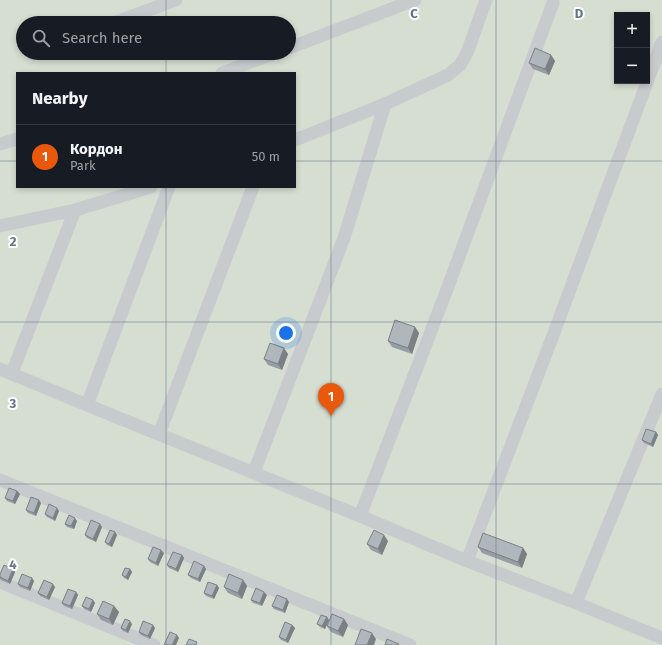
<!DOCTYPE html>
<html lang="en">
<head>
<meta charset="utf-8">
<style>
  body { margin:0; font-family:"Fira Sans",sans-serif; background:#20242c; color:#f1f3f6 }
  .controls { position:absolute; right:12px; top:12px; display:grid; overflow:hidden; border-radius:0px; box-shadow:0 2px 6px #0003 }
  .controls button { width:36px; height:36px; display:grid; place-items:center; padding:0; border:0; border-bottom:1px solid #363941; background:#171b24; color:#f1f3f6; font:20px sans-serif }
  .you { position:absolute; left:286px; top:333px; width:14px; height:14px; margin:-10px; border:3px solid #fff; border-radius:50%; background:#1a73e8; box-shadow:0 0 0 6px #1a73e833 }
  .badge { display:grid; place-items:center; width:26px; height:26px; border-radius:50%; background:#ea580c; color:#fff; font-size:13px; font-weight:700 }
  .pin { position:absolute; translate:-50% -33px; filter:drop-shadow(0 1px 2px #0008) }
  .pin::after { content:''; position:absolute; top:21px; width:14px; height:12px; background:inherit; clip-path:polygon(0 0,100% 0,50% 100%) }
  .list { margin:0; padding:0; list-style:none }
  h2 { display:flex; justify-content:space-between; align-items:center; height:52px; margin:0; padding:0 16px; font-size:17px }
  h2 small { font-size:13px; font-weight:400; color:#9ea1a6 }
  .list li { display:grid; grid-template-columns:26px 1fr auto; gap:12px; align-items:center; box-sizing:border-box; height:64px; padding:0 16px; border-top:1px solid #363941 }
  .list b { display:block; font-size:15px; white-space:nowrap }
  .list p { margin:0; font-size:13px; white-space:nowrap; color:#9ea1a6 }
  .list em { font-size:13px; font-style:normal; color:#9ea1a6 }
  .icon { flex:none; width:22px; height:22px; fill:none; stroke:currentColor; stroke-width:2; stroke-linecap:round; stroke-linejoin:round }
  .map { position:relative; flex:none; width:662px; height:645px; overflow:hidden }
  .search { position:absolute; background:#171b24; box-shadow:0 2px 6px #0003; left:16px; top:16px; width:280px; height:44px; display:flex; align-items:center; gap:10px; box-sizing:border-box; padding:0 14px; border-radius:22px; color:#9ea1a6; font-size:15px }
  .panel { position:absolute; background:#171b24; box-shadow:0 2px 6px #0003; left:16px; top:72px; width:280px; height:116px; border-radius:0px }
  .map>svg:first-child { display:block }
</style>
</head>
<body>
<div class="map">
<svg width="662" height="645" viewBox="0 0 662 645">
  <rect width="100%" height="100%" fill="#f6f6f1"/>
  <path fill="#d6ded2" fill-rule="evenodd" d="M 0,0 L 662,0 L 662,645 L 0,645 ZM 617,15 L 647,15 L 647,81 L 617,81 ZM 23,23 L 289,23 L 289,53 L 23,53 ZM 17,73 L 295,73 L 295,187 L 17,187 Z"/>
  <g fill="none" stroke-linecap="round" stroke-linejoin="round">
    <path stroke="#c8cbce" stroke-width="13" d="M 113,23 L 176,0
      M 289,48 L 415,0
      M 222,73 L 275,53
      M 295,140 L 385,104 L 448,75 L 460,65 L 467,53 L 486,0
      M 0,144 L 17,139
      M 0,226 L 75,210 L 151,187
      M 0,369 L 87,405 L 360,516 L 467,561 L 576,603 L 662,638
      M 12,373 L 75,210
      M 87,405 L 169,187
      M 159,434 L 253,187
      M 254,472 L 344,238 L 385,104
      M 0,480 L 410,645
      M 360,516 L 446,292 L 553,3
      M 467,561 L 552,338 L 662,42
      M 0,582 L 154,645
      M 576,603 L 662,394"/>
  </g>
  <path fill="#969da3" d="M 551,55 L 555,61 L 549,75 L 533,69 L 529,63 Z
    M 415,327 L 419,333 L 412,354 L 392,347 L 388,341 Z
    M 288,354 L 282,370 L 268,365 L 264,359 Z
    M 656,432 L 658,435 L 653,447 L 644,443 L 642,440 Z
    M 17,491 L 20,494 L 15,504 L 7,501 L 5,498 Z
    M 41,503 L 36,516 L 28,513 L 26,510 Z
    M 59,511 L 55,521 L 47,517 L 45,514 Z
    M 77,521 L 74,529 L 67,527 L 65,524 Z
    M 100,524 L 102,527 L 96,542 L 87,538 L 85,535 Z
    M 115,532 L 117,535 L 112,547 L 107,545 L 105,542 Z
    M 388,541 L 382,555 L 371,550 L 367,544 Z
    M 478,547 L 523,548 L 527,554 L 522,568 L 482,553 Z
    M 164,553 L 158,566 L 150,562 L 148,559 Z
    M 182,555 L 184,558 L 178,572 L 169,568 L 167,565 Z
    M 204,566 L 206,569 L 200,582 L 191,578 L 188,575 Z
    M 130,569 L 132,572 L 128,580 L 124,578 L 122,575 Z
    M 15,572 L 10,584 L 1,580 L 0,579 L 0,574 Z
    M 32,578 L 34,581 L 30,591 L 20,587 L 18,584 Z
    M 243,580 L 247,586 L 242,599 L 228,593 L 224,587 Z
    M 217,585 L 219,588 L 214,599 L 206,596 L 204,593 Z
    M 55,587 L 49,600 L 40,596 L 38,593 Z
    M 76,592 L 78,595 L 72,609 L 64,606 L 62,603 Z
    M 267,595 L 262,606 L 253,603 L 251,600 Z
    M 93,600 L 95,603 L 91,612 L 84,609 L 82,606 Z
    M 289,602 L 285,613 L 274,609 L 272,606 Z
    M 114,606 L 119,612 L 113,625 L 101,620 L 97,614 Z
    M 327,617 L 329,620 L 325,629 L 320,627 L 317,624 Z
    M 344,619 L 348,625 L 343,637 L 331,632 L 327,626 Z
    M 132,624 L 128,633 L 123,631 L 121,628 Z
    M 292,625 L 295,628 L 288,643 L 281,640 L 279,637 Z
    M 155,628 L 150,639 L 141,635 L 139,632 Z"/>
  <path fill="#7a8084" d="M 551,55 L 555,61 L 549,75 L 545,69 Z
    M 415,327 L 419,333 L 412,354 L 408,348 Z
    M 284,348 L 288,354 L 282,370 L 278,364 Z
    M 656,432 L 658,435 L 653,447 L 651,444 Z
    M 17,491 L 20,494 L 15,504 L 13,501 Z
    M 39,500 L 41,503 L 36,516 L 34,513 Z
    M 57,508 L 59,511 L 55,521 L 53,518 Z
    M 75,518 L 77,521 L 74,529 L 71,526 Z
    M 100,524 L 102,527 L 96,542 L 93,539 Z
    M 115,532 L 117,535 L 112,547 L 109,544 Z
    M 384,535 L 388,541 L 382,555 L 378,549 Z
    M 523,548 L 527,554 L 522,568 L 518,562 Z
    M 161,550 L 164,553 L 158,566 L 156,563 Z
    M 182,555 L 184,558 L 178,572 L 176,569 Z
    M 204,566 L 206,569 L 200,582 L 198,579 Z
    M 13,569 L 15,572 L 10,584 L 8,581 Z
    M 130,569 L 132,572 L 128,580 L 126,577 Z
    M 32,578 L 34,581 L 30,591 L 28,588 Z
    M 243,580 L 247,586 L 242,599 L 238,593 Z
    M 53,584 L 55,587 L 49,600 L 47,597 Z
    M 217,585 L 219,588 L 214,599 L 212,596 Z
    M 76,592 L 78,595 L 72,609 L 70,606 Z
    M 264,592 L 267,595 L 262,606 L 260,603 Z
    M 287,599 L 289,602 L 285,613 L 283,610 Z
    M 93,600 L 95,603 L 91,612 L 89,609 Z
    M 114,606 L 119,612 L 113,625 L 109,619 Z
    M 327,617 L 329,620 L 325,629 L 322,626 Z
    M 344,619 L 348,625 L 343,637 L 338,631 Z
    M 130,621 L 132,624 L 128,633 L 126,630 Z
    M 153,625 L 155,628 L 150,639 L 148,636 Z
    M 292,625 L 295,628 L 288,643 L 286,640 Z
    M 372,633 L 376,639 L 374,645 L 367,645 Z
    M 177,635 L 179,638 L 176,645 L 172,645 Z"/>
  <path fill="#afb7bd" stroke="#7a8084" d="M 535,48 L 551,55 L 545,69 L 529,63 Z
    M 395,320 L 415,327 L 408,348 L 388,341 Z
    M 270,343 L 284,348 L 278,364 L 264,359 Z
    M 646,429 L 656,432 L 651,444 L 642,440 Z
    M 9,488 L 17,491 L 13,501 L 5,498 Z
    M 31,497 L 39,500 L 34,513 L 26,510 Z
    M 49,504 L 57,508 L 53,518 L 45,514 Z
    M 69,515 L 75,518 L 71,526 L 65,524 Z
    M 91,520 L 100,524 L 93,539 L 85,535 Z
    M 110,530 L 115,532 L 109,544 L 105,542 Z
    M 374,530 L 384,535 L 378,549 L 367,544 Z
    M 483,533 L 523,548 L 518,562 L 478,547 Z
    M 153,547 L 161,550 L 156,563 L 148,559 Z
    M 173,552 L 182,555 L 176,569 L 167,565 Z
    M 194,561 L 204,566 L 198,579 L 188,575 Z
    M 4,565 L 13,569 L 8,581 L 0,577 L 0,574 Z
    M 125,568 L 130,569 L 126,577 L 122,575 Z
    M 22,574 L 32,578 L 28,588 L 18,584 Z
    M 229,574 L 243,580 L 238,593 L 224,587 Z
    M 44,580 L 53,584 L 47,597 L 38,593 Z
    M 208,582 L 217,585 L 212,596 L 204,593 Z
    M 256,588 L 264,592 L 260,603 L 251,600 Z
    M 68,589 L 76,592 L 70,606 L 62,603 Z
    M 277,595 L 287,599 L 283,610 L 272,606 Z
    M 86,597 L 93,600 L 89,609 L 82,606 Z
    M 103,601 L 114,606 L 109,619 L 97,614 Z
    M 332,614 L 344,619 L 338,631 L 327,626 Z
    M 321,615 L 327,617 L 322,626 L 317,624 Z
    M 125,619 L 130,621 L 126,630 L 121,628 Z
    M 143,621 L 153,625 L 148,636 L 139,632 Z
    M 285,622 L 292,625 L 286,640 L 279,637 Z
    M 361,629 L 372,633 L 367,645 L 355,645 Z
    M 170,632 L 177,635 L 172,645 L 164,645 Z
    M 189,639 L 197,642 L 196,645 L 186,645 Z
    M 387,639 L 399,644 L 398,645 L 385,645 Z"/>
  <path fill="none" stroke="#627486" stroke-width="1" stroke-opacity="0.55" d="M 166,0 L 166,23M 331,0 L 331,645M 496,0 L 496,645M 166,53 L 166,73M 0,161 L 17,161M 295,161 L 662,161M 166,187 L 166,645M 0,322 L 662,322M 0,484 L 662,484"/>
  <g font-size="13" text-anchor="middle" font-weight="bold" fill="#627486" stroke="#fff" stroke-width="4" stroke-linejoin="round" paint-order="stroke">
    <text x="414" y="18">C</text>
    <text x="579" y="18">D</text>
    <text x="13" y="246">2</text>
    <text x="13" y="408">3</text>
    <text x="13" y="569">4</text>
  </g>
</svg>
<div class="controls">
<button>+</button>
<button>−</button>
</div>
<div class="you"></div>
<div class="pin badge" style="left:331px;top:416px">1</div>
<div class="search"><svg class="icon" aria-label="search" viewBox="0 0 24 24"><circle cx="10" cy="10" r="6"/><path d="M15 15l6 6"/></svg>Search here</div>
<section class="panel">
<h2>Nearby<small></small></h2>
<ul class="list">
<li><span class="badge">1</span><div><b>Кордон</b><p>Park</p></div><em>50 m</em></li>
</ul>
</section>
</div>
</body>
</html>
